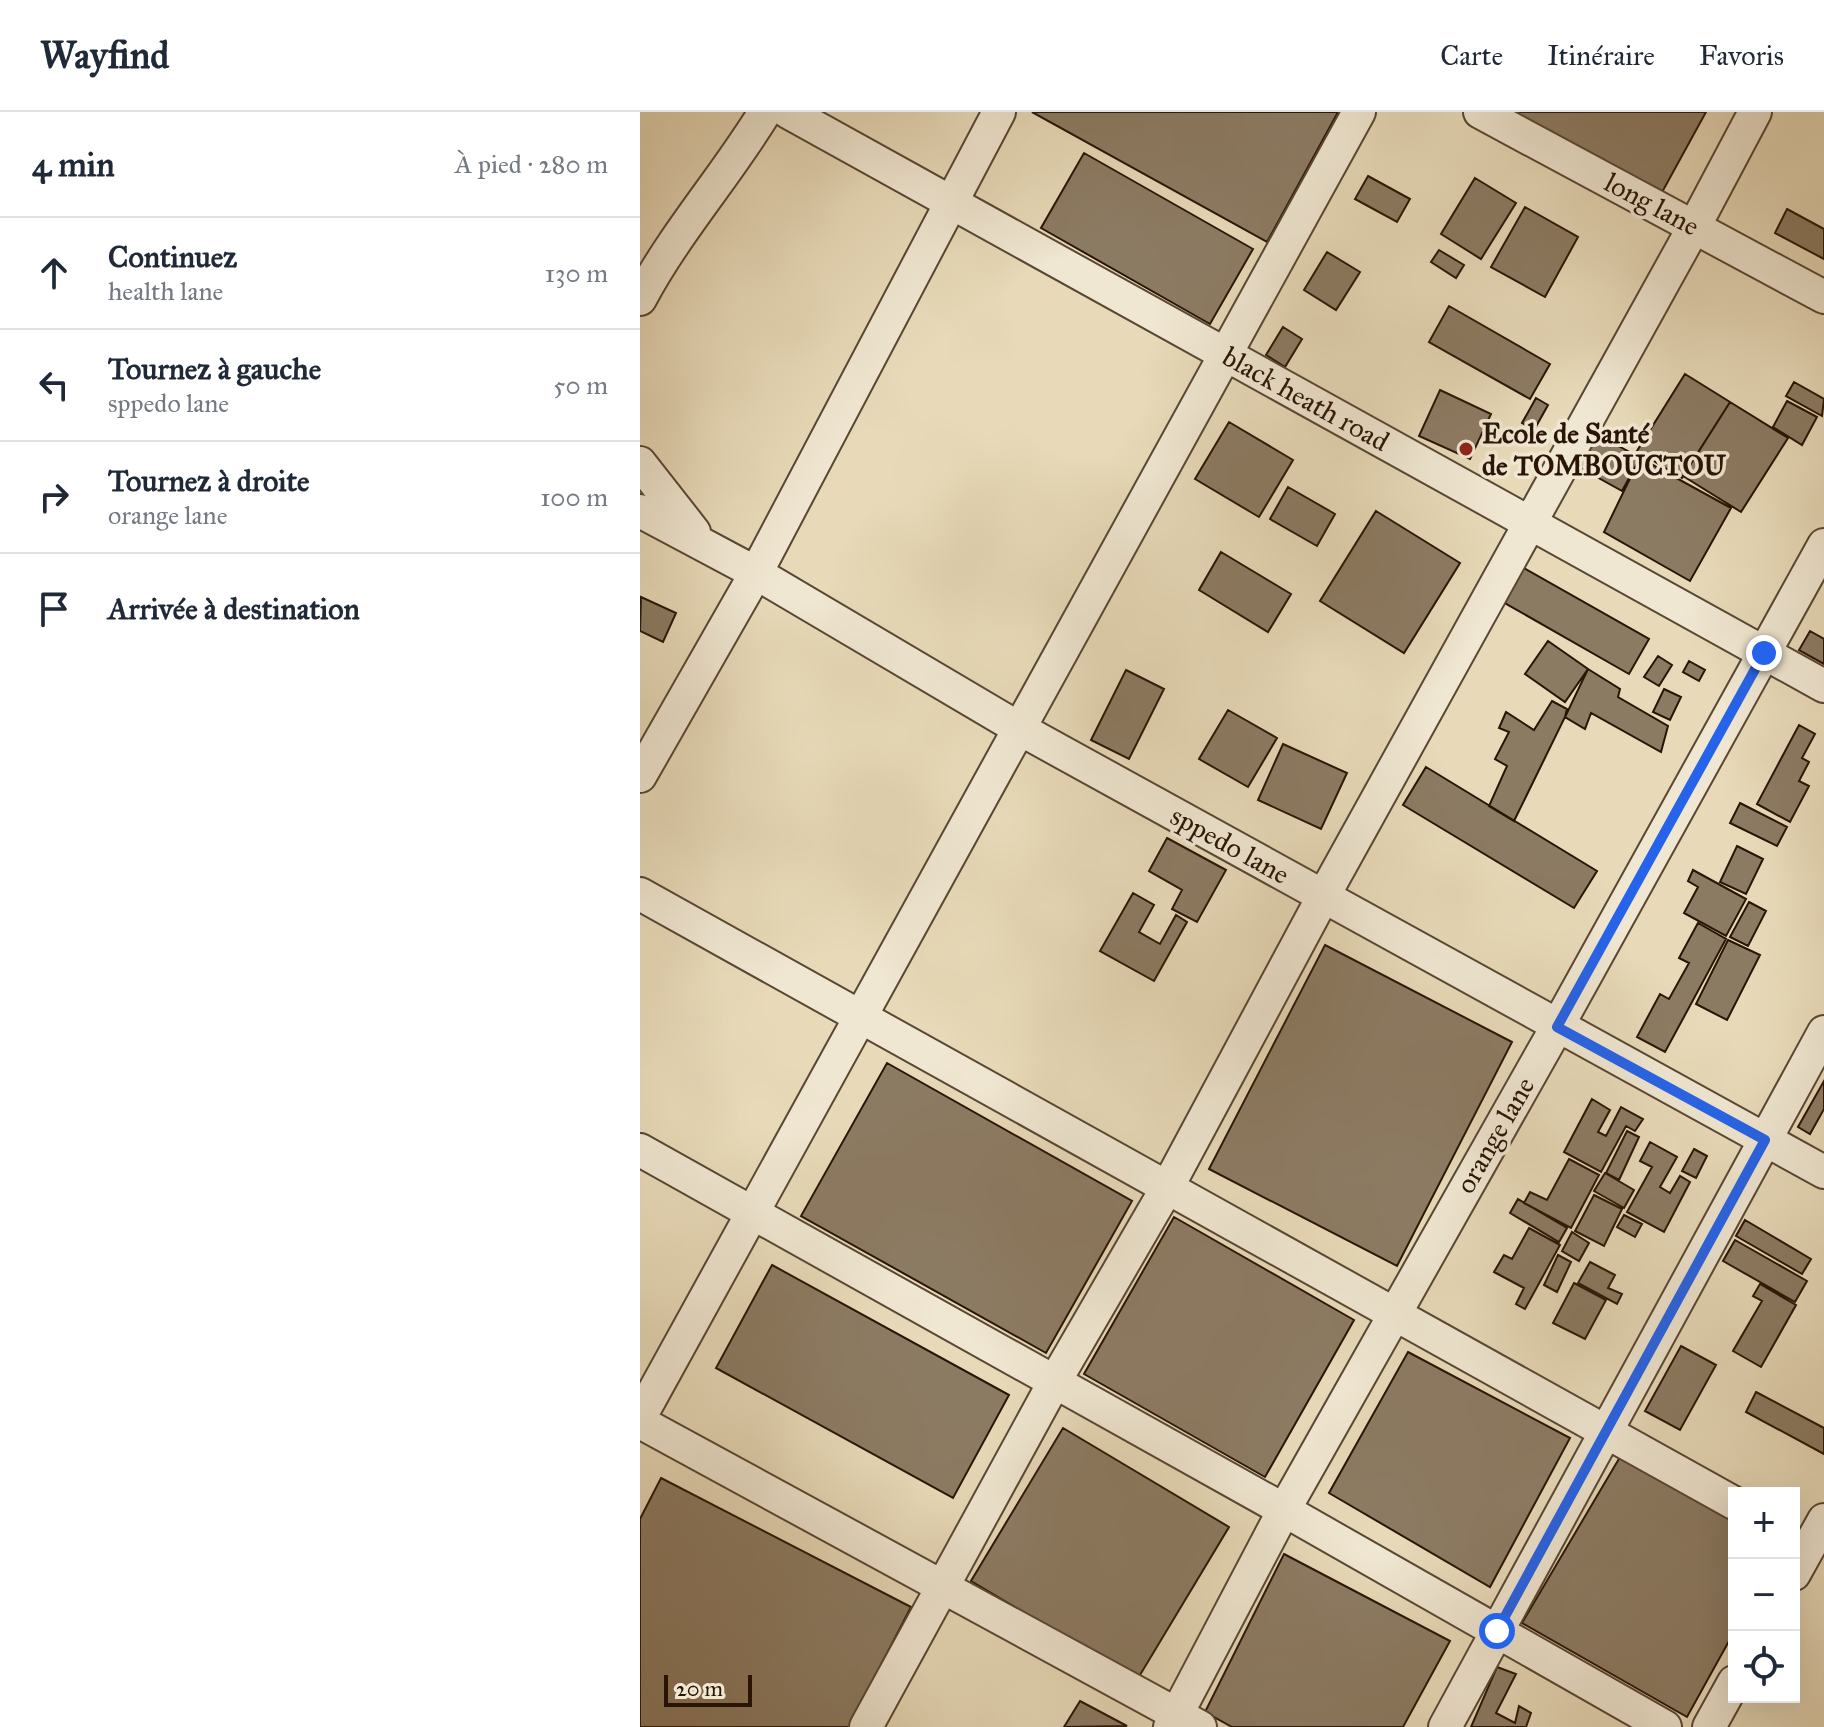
<!DOCTYPE html>
<html lang="fr">
<head>
<meta charset="utf-8">
<style>
  body { margin:0; font-family:"IM FELL Great Primer",serif; background:#f6f6f7; color:#1f2937 }
  .controls { position:absolute; right:24px; bottom:24px; display:grid; overflow:hidden; border-radius:0px; box-shadow:0 8px 32px #0002 }
  .controls button { width:72px; height:72px; display:grid; place-items:center; padding:0; border:0; border-bottom:2px solid #e0e1e3; background:#fff; color:#1f2937; font:40px sans-serif }
  .scale { position:absolute; left:24px; bottom:20px; width:88px; box-sizing:border-box; padding-left:8px; border:4px solid #291406; border-top:0; font-size:22px; line-height:28px; white-space:nowrap; color:#291406; -webkit-text-stroke:6px #f0e7d2; paint-order:stroke }
  .stop { position:absolute; width:24px; height:24px; margin:-18px; border:6px solid #2563eb; border-radius:50%; background:#fff }
  .stop.end { background:#2563eb; border-color:#fff; box-shadow:0 2px 8px #0008 }
  .list { margin:0; padding:0; list-style:none }
  h2 { display:flex; justify-content:space-between; align-items:center; height:104px; margin:0; padding:0 32px; font-size:34px }
  h2 small { font-size:26px; font-weight:400; color:#747a83 }
  .list li { display:grid; grid-template-columns:52px 1fr auto; gap:24px; align-items:center; box-sizing:border-box; height:112px; padding:0 32px; border-top:2px solid #e0e1e3 }
  .list b { display:block; font-size:30px; white-space:nowrap }
  .list p { margin:0; font-size:26px; white-space:nowrap; color:#747a83 }
  .list em { font-size:26px; font-style:normal; color:#747a83 }
  .icon { flex:none; width:44px; height:44px; fill:none; stroke:currentColor; stroke-width:2; stroke-linecap:round; stroke-linejoin:round }
  .map { position:relative; flex:none; width:1184px; height:1615px; overflow:hidden }
  header { display:flex; align-items:center; gap:48px; box-sizing:border-box; height:112px; padding:0 40px; background:#fff; border-bottom:2px solid #e0e1e3 }
  header strong { font-size:38px }
  nav { display:flex; gap:44px; margin-inline-start:auto; font-size:28px }
  main { display:flex }
  aside { flex:1; background:#fff }
  .map>svg:first-child { display:block }
</style>
</head>
<body>
<header>
<strong>Wayfind</strong>
<nav><a>Carte</a><a>Itinéraire</a><a>Favoris</a></nav>
</header>
<main>
<aside>
<h2>4 min<small>À pied · 280 m</small></h2>
<ul class="list">
<li><svg class="icon" aria-label="ahead" viewBox="0 0 24 24"><path d="M12 20V5M6 11l6-6 6 6"/></svg><div><b>Continuez</b><p>health lane</p></div><em>130 m</em></li>
<li><svg class="icon" aria-label="left" viewBox="0 0 24 24"><path d="M17 20v-9H6M10 6l-5 5 5 5"/></svg><div><b>Tournez à gauche</b><p>sppedo lane</p></div><em>50 m</em></li>
<li><svg class="icon" aria-label="right" viewBox="0 0 24 24"><path d="M7 20v-9h11M14 6l5 5-5 5"/></svg><div><b>Tournez à droite</b><p>orange lane</p></div><em>100 m</em></li>
<li><svg class="icon" aria-label="arrive" viewBox="0 0 24 24"><path d="M6 21V4h12l-3 4 3 4H6"/></svg><div><b>Arrivée à destination</b></div></li>
</ul>
</aside>
<div class="map">
<svg width="1184" height="1615" viewBox="0 0 1184 1615">
  <rect width="100%" height="100%" fill="#e8dab9"/>
  <filter id="stains"><feTurbulence type="fractalNoise" baseFrequency=".0025" numOctaves="4"/><feColorMatrix values="0 0 0 0 .2 0 0 0 0 .09 0 0 0 0 .02 0 0 0 .5 -.17"/></filter>
  <radialGradient id="worn" r=".72"><stop offset=".6" stop-color="#630" stop-opacity="0"/><stop offset="1" stop-color="#630" stop-opacity=".3"/></radialGradient>
  <path fill="#8c7b63" stroke="#291406" stroke-width="2" d="M 392,0 L 698,0 L 627,130 Z
    M 869,0 L 1066,0 L 1020,84 Z
    M 444,41 L 613,137 L 570,212 L 401,116 Z
    M 728,64 L 770,87 L 757,110 L 715,87 Z
    M 835,66 L 876,91 L 841,147 L 801,122 Z
    M 885,95 L 938,125 L 905,185 L 851,155 Z
    M 1147,97 L 1184,117 L 1184,147 L 1135,121 Z
    M 799,138 L 824,153 L 816,166 L 791,150 Z
    M 687,140 L 720,160 L 696,198 L 664,178 Z
    M 809,194 L 910,252 L 890,287 L 789,230 Z
    M 643,215 L 662,227 L 645,255 L 626,243 Z
    M 1045,262 L 1090,290 L 1042,366 L 997,339 Z
    M 1154,270 L 1184,287 L 1182,304 L 1146,284 Z
    M 800,278 L 851,302 L 830,347 L 779,324 Z
    M 896,286 L 908,293 L 894,318 L 882,311 Z
    M 1147,289 L 1177,305 L 1162,333 L 1133,315 Z
    M 1090,290 L 1148,326 L 1101,400 L 1043,364 Z
    M 589,310 L 653,348 L 619,405 L 555,367 Z
    M 957,322 L 1000,346 L 982,379 L 939,355 Z
    M 1000,346 L 1091,396 L 1050,469 L 964,420 Z
    M 648,375 L 695,402 L 677,434 L 630,407 Z
    M 736,399 L 820,451 L 764,541 L 680,489 Z
    M 581,440 L 651,482 L 628,520 L 559,478 Z
    M 882,455 L 1009,527 L 989,562 L 863,490 Z
    M 1,485 L 36,501 L 23,530 L 0,519 Z
    M 1170,519 L 1184,527 L 1184,552 L 1159,538 Z
    M 908,529 L 948,557 L 925,590 L 885,562 Z
    M 1018,544 L 1032,553 L 1019,574 L 1004,565 Z
    M 1049,549 L 1065,558 L 1059,569 L 1043,560 Z
    M 948,557 L 980,577 L 978,585 L 1028,614 L 1021,640 L 951,601 L 945,617 L 925,605 Z
    M 486,558 L 524,577 L 489,647 L 451,628 Z
    M 1024,577 L 1041,585 L 1030,608 L 1013,600 Z
    M 912,589 L 927,597 L 925,605 L 874,709 L 849,694 L 867,654 L 855,647 L 869,620 L 859,616 L 866,600 L 894,618 Z
    M 588,598 L 637,626 L 608,675 L 559,647 Z
    M 1159,613 L 1175,622 L 1162,646 L 1169,650 L 1159,669 L 1169,674 L 1150,710 L 1117,692 Z
    M 643,632 L 707,661 L 681,717 L 618,688 Z
    M 786,655 L 957,759 L 934,796 L 763,693 Z
    M 1100,691 L 1147,715 L 1137,734 L 1090,711 Z
    M 527,726 L 586,758 L 557,810 L 532,797 L 542,778 L 509,759 Z
    M 1097,734 L 1123,747 L 1106,782 L 1080,770 Z
    M 1053,758 L 1106,787 L 1086,824 L 1044,801 L 1058,775 L 1048,769 Z
    M 493,781 L 514,793 L 499,820 L 520,832 L 536,803 L 547,810 L 514,869 L 460,839 Z
    M 1109,790 L 1126,799 L 1108,834 L 1090,825 Z
    M 1058,811 L 1086,827 L 1025,940 L 997,925 L 1020,882 L 1029,887 L 1049,851 L 1039,846 Z
    M 1088,828 L 1120,843 L 1087,908 L 1056,892 Z
    M 685,833 L 872,930 L 757,1154 L 569,1057 Z
    M 247,951 L 492,1089 L 406,1241 L 161,1104 Z
    M 1184,969 L 1184,997 L 1170,1022 L 1158,1015 Z
    M 952,987 L 970,998 L 958,1020 L 966,1024 L 981,995 L 1003,1007 L 995,1019 L 986,1014 L 961,1060 L 924,1040 Z
    M 987,1019 L 999,1025 L 979,1068 L 966,1061 Z
    M 1010,1030 L 1037,1045 L 1020,1075 L 1030,1081 L 1040,1064 L 1050,1070 L 1024,1120 L 987,1100 L 1012,1055 L 1000,1049 Z
    M 1054,1037 L 1067,1044 L 1056,1066 L 1042,1059 Z
    M 929,1047 L 959,1063 L 931,1116 L 884,1091 L 890,1080 L 907,1088 Z
    M 965,1061 L 994,1078 L 984,1096 L 954,1079 Z
    M 954,1083 L 982,1097 L 964,1134 L 935,1119 Z
    M 878,1087 L 927,1116 L 919,1130 L 870,1101 Z
    M 984,1103 L 1002,1112 L 995,1125 L 977,1115 Z
    M 534,1105 L 714,1208 L 625,1365 L 444,1262 Z
    M 1105,1108 L 1171,1147 L 1162,1162 L 1096,1124 Z
    M 889,1116 L 920,1133 L 885,1197 L 876,1192 L 884,1176 L 854,1160 L 864,1143 L 872,1147 Z
    M 932,1120 L 949,1131 L 939,1149 L 922,1139 Z
    M 1095,1128 L 1167,1169 L 1155,1190 L 1083,1149 Z
    M 918,1143 L 931,1150 L 917,1180 L 904,1173 Z
    M 950,1150 L 975,1163 L 968,1176 L 982,1182 L 977,1192 L 938,1171 Z
    M 132,1153 L 369,1283 L 313,1386 L 76,1256 Z
    M 934,1171 L 966,1188 L 945,1227 L 913,1211 Z
    M 1120,1172 L 1156,1193 L 1121,1255 L 1093,1239 L 1122,1189 L 1113,1184 Z
    M 1041,1234 L 1076,1253 L 1040,1318 L 1005,1299 Z
    M 768,1240 L 930,1326 L 850,1475 L 689,1381 Z
    M 1116,1280 L 1184,1316 L 1184,1342 L 1106,1300 Z
    M 423,1316 L 589,1415 L 497,1568 L 331,1469 Z
    M 980,1345 L 1094,1410 L 1094,1520 L 1047,1605 L 882,1511 Z
    M 21,1366 L 271,1495 L 209,1615 L 0,1615 L 0,1407 Z
    M 644,1442 L 810,1529 L 763,1615 L 592,1615 L 565,1600 Z
    M 857,1555 L 876,1562 L 856,1601 L 875,1611 L 879,1594 L 891,1601 L 886,1615 L 831,1615 Z
    M 440,1589 L 487,1614 L 424,1615 Z"/>
  <g fill="none" stroke-linecap="round" stroke-linejoin="round">
    <defs>
      <path id="minor" d="M 148,0 L 1184,574
        M 840,0 L 1184,185
        M 0,187 C 35,121 86,64 125,0
        M 0,351 L 54,420
        M 0,399 L 116,461 L 380,617 L 1184,1060
        M 0,664 L 116,461 L 359,0
        M 0,782 L 1094,1391
        M 0,1038 L 644,1398 L 1025,1615
        M 0,1305 L 719,0
        M 0,1310 L 560,1615
        M 1154,1462 L 1184,1408
        M 226,1615 L 415,1269 L 527,1076 L 683,785 L 1054,115 L 1115,0
        M 530,1615 L 644,1398 L 917,915 L 1184,433
        M 805,1615 L 1184,920
        M 1069,1615 L 1094,1570"/>
    </defs>
    <use href="#minor" stroke="#594633" stroke-width="36"/>
    <use href="#minor" stroke="#f0e7d2" stroke-width="32"/>
  </g>
  <g fill="none" stroke-linecap="round" stroke-linejoin="round">
    <path stroke="#2563eb" stroke-width="10" d="M 857,1519 L 1125,1028 L 917,915 L 1124,541"/>
  </g>
  <circle fill="#8f2418" stroke="#f0e7d2" stroke-width="3" cx="826" cy="337" r="8"/>
  <g text-anchor="middle" dominant-baseline="central" stroke-width="7" stroke-linejoin="round" paint-order="stroke">
    <g font-size="28" fill="#291406" stroke="#f0e7d2">
      <text transform="translate(1012 92) rotate(28)">long lane</text>
      <text transform="translate(666 287) rotate(29)">black heath road</text>
      <text transform="translate(590 733) rotate(29)">sppedo lane</text>
      <text transform="translate(855 1023) rotate(-60)">orange lane</text>
    </g>
    <g font-size="28" font-weight="bold" fill="#291406" stroke="#f0e7d2" text-anchor="start">
      <text x="842" y="321">Ecole de Santé<tspan x="842" dy="32">de TOMBOUCTOU</tspan></text>
    </g>
  </g>
  <rect width="100%" height="100%" filter="url(#stains)"/>
  <rect width="100%" height="100%" fill="url(#worn)"/>
</svg>
<div class="controls">
<button>+</button>
<button>−</button>
<button><svg class="icon" aria-label="locate" viewBox="0 0 24 24"><circle cx="12" cy="12" r="6"/><path d="M12 2v4M12 18v4M2 12h4M18 12h4"/></svg></button>
</div>
<div class="scale">20 m</div>
<div class="stop" style="left:857px;top:1519px"></div>
<div class="stop end" style="left:1124px;top:541px"></div>
</div>
</main>
</body>
</html>
